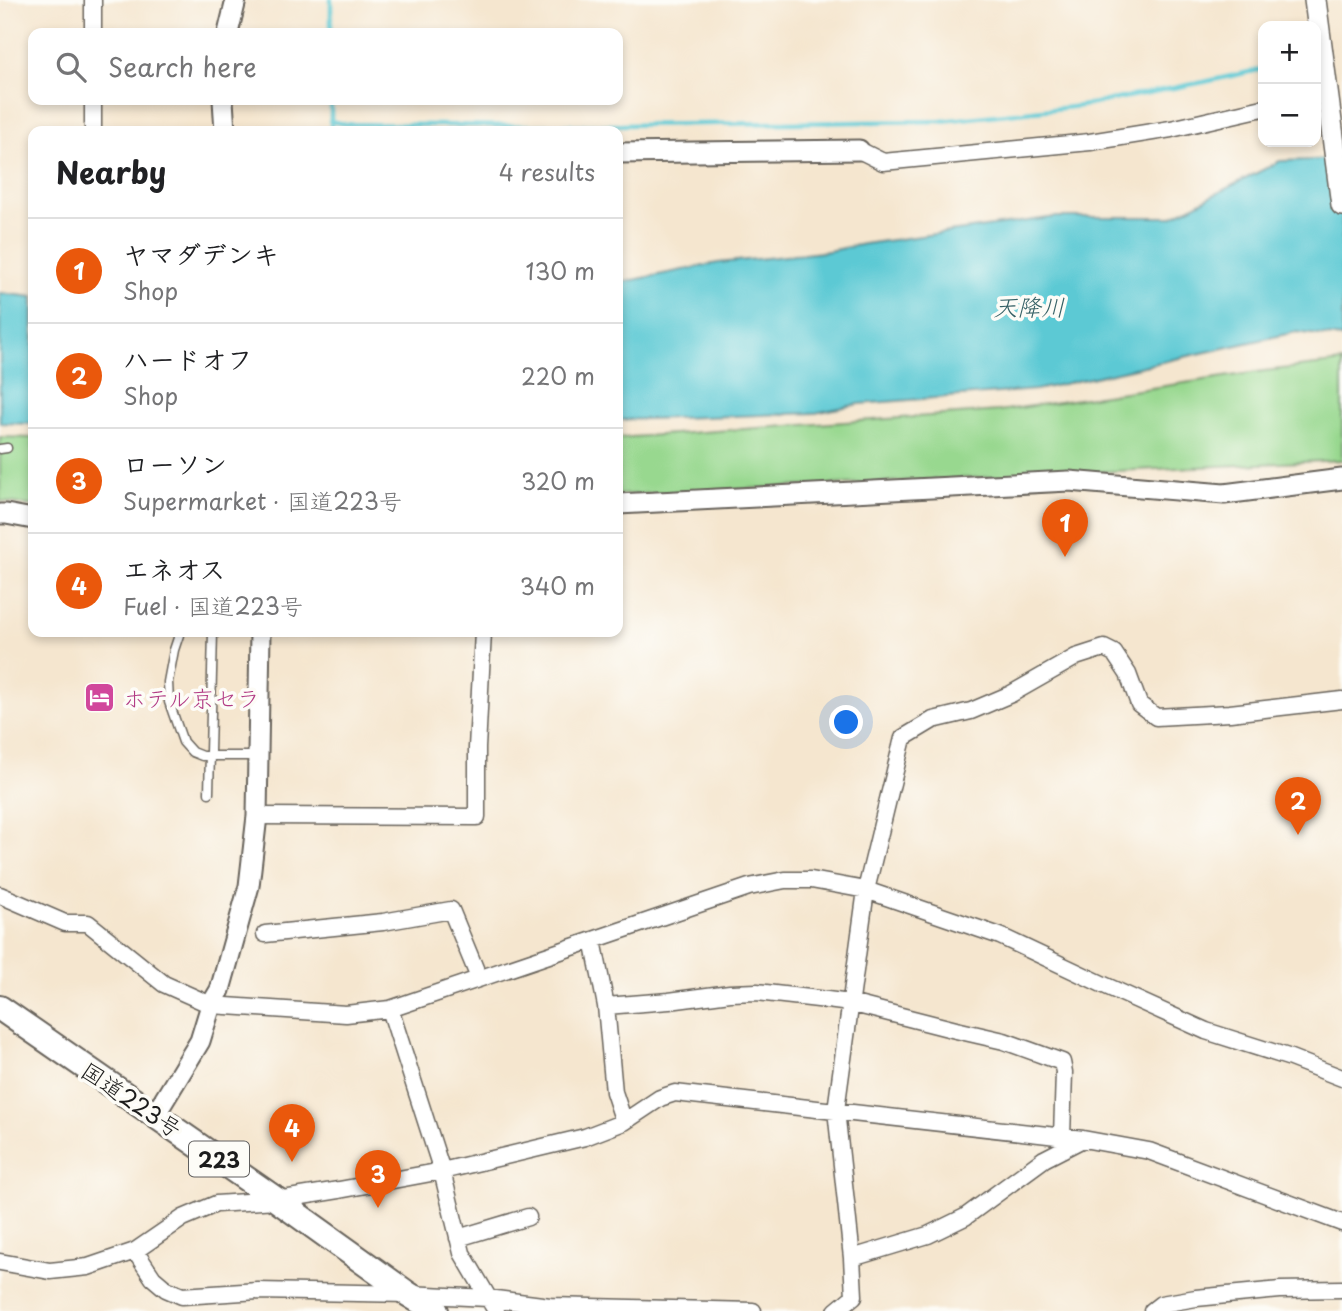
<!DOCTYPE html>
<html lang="en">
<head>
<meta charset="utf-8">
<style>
  body { margin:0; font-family:"Playpen Sans","Klee One",sans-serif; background:#f2f2f2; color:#202124 }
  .controls { position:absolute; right:21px; top:21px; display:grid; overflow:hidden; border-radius:14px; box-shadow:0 4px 10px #0003 }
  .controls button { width:63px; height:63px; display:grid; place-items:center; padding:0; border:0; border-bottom:2px solid #e0e0e0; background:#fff; color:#202124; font:35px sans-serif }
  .you { position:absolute; left:847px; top:723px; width:24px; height:24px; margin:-18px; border:5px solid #fff; border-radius:50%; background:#1a73e8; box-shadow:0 0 0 10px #1a73e833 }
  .badge { display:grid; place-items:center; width:46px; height:46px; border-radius:50%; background:#ea580c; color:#fff; font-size:23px; font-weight:700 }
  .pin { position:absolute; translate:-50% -58px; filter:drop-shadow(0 2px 4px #0008) }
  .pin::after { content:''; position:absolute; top:37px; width:24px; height:21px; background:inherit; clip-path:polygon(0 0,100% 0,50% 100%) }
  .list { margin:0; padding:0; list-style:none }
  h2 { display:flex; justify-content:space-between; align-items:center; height:91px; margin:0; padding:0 28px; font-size:30px }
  h2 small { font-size:23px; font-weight:400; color:#757577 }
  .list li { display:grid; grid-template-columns:46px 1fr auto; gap:21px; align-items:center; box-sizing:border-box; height:105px; padding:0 28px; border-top:2px solid #e0e0e0 }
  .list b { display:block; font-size:26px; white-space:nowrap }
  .list p { margin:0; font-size:23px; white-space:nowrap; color:#757577 }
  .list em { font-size:23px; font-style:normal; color:#757577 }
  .icon { flex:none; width:38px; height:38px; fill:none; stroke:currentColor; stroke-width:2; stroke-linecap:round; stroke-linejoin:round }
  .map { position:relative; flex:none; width:1342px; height:1311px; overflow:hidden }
  .search { position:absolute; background:#fff; box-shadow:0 4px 10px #0003; left:28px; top:28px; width:595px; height:77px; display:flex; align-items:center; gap:18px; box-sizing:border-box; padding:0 24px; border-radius:14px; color:#757577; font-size:26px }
  .panel { position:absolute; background:#fff; box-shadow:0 4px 10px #0003; left:28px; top:126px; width:595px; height:511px; border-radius:14px }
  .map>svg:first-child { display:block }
</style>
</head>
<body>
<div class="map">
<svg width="1342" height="1311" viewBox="0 0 1342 1311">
  <rect width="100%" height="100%" fill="#fdfcf7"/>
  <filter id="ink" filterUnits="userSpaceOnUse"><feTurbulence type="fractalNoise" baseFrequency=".0143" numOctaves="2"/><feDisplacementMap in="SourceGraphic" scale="14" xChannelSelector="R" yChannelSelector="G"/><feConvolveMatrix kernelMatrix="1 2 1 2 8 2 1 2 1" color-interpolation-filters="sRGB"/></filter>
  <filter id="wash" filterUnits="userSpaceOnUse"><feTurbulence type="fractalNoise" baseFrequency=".00686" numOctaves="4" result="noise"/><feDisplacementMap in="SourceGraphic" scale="28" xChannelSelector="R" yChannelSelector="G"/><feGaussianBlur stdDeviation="1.57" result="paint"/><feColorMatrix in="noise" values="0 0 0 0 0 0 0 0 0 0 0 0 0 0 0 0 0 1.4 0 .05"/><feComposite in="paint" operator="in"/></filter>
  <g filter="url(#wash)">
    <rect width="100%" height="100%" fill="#f5e6cf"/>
    <path fill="#98d88f" stroke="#5a7a56" stroke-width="2" d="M 1342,362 L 1342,460 L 618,495 L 618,438 L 999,411 L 1264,371 Z
      M 0,437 L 33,438 L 33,506 L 0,501 Z"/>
    <path fill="#5cc9d4" stroke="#3c7278" stroke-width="2" d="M 1342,159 L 1342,338 L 1296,332 L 1036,390 L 859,404 L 815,413 L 618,420 L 618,283 L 718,263 L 823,252 L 864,244 L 1056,217 L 1171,217 L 1280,161 Z
      M 0,293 L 33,297 L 33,424 L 0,423 Z"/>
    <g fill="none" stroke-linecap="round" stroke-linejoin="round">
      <path stroke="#5cc9d4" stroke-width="4.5" d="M 331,33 L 331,0
        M 330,121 L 345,124 L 534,126 L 941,121 L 1081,106 L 1204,82 L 1263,69
        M 331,127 L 331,100"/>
    </g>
  </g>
  <g filter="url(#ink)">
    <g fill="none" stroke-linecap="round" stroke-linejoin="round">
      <defs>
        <path id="service" d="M 0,449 L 7,448
          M 180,632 L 174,650 L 168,682 L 169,702 L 183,742 L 192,752 L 202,756 L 259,756
          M 209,793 L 213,632"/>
        <path id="minor" d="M 93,33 L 93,0
          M 93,131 L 93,100
          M 859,150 L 883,162 L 1090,142 L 1171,129 L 1263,108
          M 257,816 L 477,817 L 477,748 L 483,632
          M 0,895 L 65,923 L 88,923 L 164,984 L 211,1005 L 346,1014 L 390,1009 L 749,887 L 785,880 L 811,880 L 866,890 L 1000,936 L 1104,985 L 1206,1031 L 1288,1057 L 1342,1078
          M 265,934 L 383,922 L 451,910 L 479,978
          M 593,940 L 606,1006 L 614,1092 L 624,1122
          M 606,1006 L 669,1001 L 730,993 L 757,992 L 827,1000 L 850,1003 L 956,1030 L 1004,1041 L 1062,1062 L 1064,1072 L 1062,1137
          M 390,1009 L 442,1171 L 462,1253 L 496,1311
          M 458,1238 L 528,1217
          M 135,1251 L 153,1278 L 166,1289 L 182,1296 L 258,1291 L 408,1294 L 488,1298 L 550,1306 L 753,1311
          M 852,1258 L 928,1235 L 965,1217 L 1044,1159 L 1083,1139
          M 0,1262 L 50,1271 L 88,1267 L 135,1251 L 183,1218 L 216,1204 L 277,1200 L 339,1190 L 442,1171 L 585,1137 L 624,1122 L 660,1098 L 675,1093 L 1083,1139 L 1149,1151 L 1342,1223
          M 836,1311 L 854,1296 L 852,1258 L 836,1110 L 866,890 L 903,738 L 933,720 L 971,711 L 1011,694 L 1076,657 L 1104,648 L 1114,653 L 1128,674 L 1139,704 L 1156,717 L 1230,713 L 1342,700
          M 1152,1311 L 1161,1304 L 1196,1298 L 1280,1290 L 1342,1289"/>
        <path id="tertiary" d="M 228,33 L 236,0
          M 223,100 L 225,131
          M 618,153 L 859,150
          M 618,504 L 1069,481 L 1224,494 L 1342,479
          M 0,514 L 6,514 L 33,519
          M 155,1115 L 200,1041 L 211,1005 L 220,990 L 249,886 L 257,816 L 260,632"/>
        <path id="secondary" d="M 1315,0 L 1342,205"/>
        <path id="trunk" d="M 0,1008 L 277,1200 L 408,1294 L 436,1311"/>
      </defs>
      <use href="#service" stroke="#68635b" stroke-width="11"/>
      <use href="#minor" stroke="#68635b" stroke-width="19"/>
      <use href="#tertiary" stroke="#68635b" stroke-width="23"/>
      <use href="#secondary" stroke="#68635b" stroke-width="24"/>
      <use href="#trunk" stroke="#68635b" stroke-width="28"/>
      <use href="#service" stroke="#fff" stroke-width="8"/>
      <use href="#minor" stroke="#fff" stroke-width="16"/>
      <use href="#tertiary" stroke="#fff" stroke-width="19"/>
      <use href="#secondary" stroke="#fff" stroke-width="21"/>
      <use href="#trunk" stroke="#fff" stroke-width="24"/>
    </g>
  </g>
  <defs>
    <symbol id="hotel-square" viewBox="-11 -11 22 22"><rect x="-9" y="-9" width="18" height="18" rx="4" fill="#d1479c" stroke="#fdfcf7"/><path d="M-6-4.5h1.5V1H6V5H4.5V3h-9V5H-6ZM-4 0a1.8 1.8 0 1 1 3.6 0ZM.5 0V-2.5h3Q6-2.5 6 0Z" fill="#fff"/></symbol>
  </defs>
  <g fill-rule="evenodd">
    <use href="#hotel-square" x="82" y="680" width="35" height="35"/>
  </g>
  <g text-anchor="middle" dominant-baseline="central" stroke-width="7" stroke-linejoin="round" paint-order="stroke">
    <rect fill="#fdfcf7" stroke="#605f5e" stroke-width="2" x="189" y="1141.5" width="60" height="35" rx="5"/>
    <g font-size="21" font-weight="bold" fill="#1c1c1c">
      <text x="219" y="1159">223</text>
    </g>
    <g font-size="23" fill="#b23c85" stroke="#fdfcf7" text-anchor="start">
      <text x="123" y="697">ホテル京セラ</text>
    </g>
    <g font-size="23" fill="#1c1c1c" stroke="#fdfcf7">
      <text transform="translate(132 1099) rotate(34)">国道223号</text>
    </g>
    <g font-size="24" font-style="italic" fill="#366166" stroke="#fdfcf7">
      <text x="1029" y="306">天降川</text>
    </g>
  </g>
</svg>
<div class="controls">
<button>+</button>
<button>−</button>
</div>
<div class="you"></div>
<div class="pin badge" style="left:1065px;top:557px">1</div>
<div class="pin badge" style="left:1298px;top:835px">2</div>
<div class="pin badge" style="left:378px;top:1208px">3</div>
<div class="pin badge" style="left:292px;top:1162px">4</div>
<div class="search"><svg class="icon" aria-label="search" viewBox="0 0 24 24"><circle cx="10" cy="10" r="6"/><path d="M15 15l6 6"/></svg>Search here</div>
<section class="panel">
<h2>Nearby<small>4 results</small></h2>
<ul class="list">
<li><span class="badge">1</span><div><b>ヤマダデンキ</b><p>Shop</p></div><em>130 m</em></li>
<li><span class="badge">2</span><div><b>ハードオフ</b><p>Shop</p></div><em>220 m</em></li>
<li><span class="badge">3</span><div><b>ローソン</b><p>Supermarket · 国道223号</p></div><em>320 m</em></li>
<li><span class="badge">4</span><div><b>エネオス</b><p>Fuel · 国道223号</p></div><em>340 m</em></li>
</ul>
</section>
</div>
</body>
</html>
